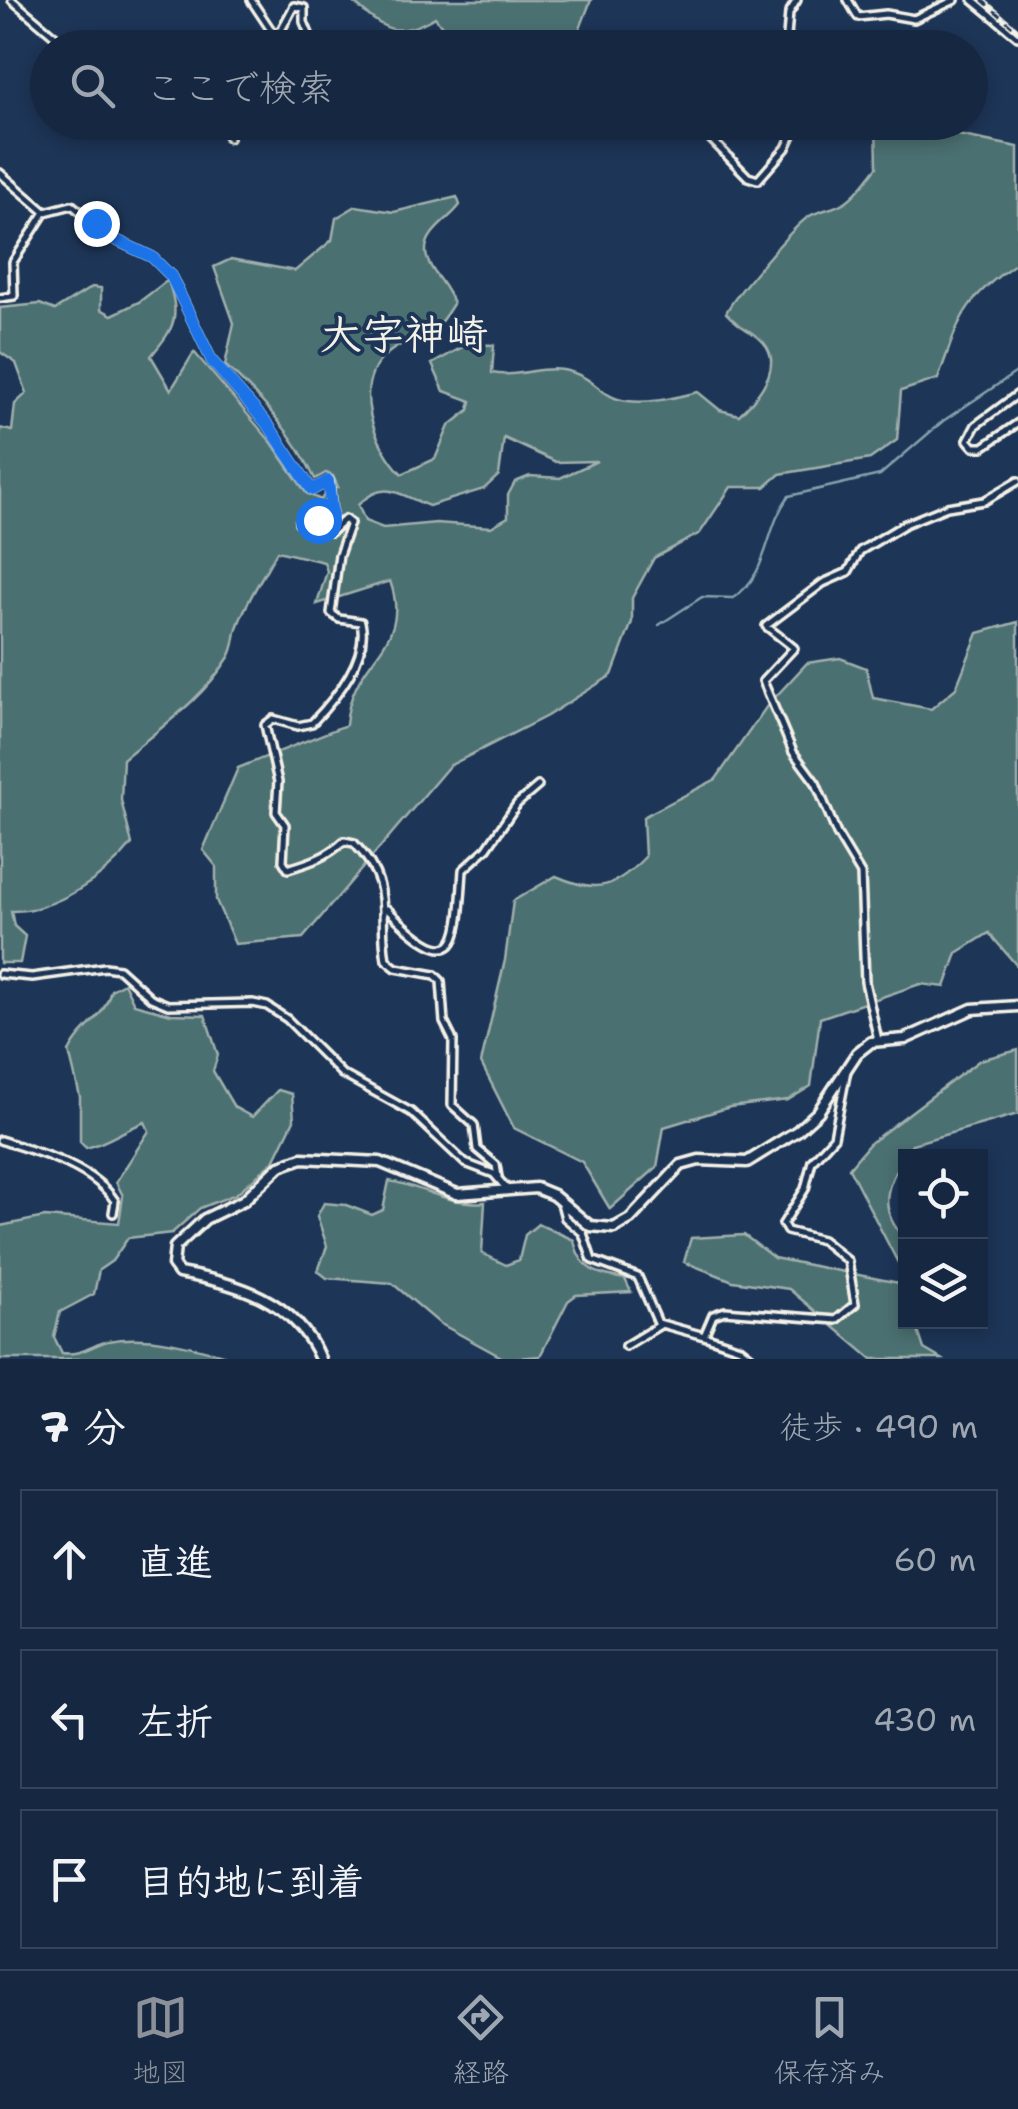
<!DOCTYPE html>
<html lang="ja">
<head>
<meta charset="utf-8">
<style>
  body { margin:0; font-family:"Shantell Sans","Klee One",sans-serif; background:#1f3048; color:#f1f3f6 }
  .controls { position:absolute; right:30px; bottom:30px; display:grid; overflow:hidden; border-radius:0px; box-shadow:0 5px 15px #0003 }
  .controls button { width:90px; height:90px; display:grid; place-items:center; padding:0; border:0; border-bottom:2px solid #35445a; background:#162841; color:#f1f3f6; font:50px sans-serif }
  .stop { position:absolute; width:30px; height:30px; margin:-22px; border:8px solid #1a73e8; border-radius:50%; background:#fff }
  .stop.end { background:#1a73e8; border-color:#fff; box-shadow:0 2px 10px #0008 }
  .list { margin:0; padding:0; list-style:none }
  h2 { display:flex; justify-content:space-between; align-items:center; height:130px; margin:0; padding:0 40px; font-size:42px }
  h2 small { font-size:32px; font-weight:400; color:#9ea6b1 }
  .list li { display:grid; grid-template-columns:65px 1fr auto; gap:30px; align-items:center; box-sizing:border-box; height:140px; margin:0 20px 20px; padding:0 20px; border:2px solid #35445a; border-radius:0px }
  .list b { display:block; font-size:38px; white-space:nowrap }
  .list em { font-size:32px; font-style:normal; color:#9ea6b1 }
  .icon { flex:none; width:55px; height:55px; fill:none; stroke:currentColor; stroke-width:2; stroke-linecap:round; stroke-linejoin:round }
  .map { position:relative; flex:none; width:1018px; height:1359px; overflow:hidden }
  .search { position:absolute; background:#162841; box-shadow:0 5px 15px #0003; left:30px; right:30px; top:30px; height:110px; display:flex; align-items:center; gap:25px; box-sizing:border-box; padding:0 35px; border-radius:55px; color:#9ea6b1; font-size:38px }
  .sheet { height:610px; background:#162841 }
  nav { display:flex; justify-content:space-around; align-items:center; box-sizing:border-box; height:140px; border-top:2px solid #35445a; background:#162841; font-size:28px; color:#9ea6b1 }
  nav a { display:grid; justify-items:center; gap:5px }
  nav .on { color:#8c9099 }
  .map>svg:first-child { display:block }
</style>
</head>
<body>
<div class="map">
<svg width="1018" height="1359" viewBox="0 0 1018 1359">
  <rect width="100%" height="100%" fill="#1d3557"/>
  <filter id="ink" filterUnits="userSpaceOnUse"><feTurbulence type="fractalNoise" baseFrequency=".01" numOctaves="2"/><feDisplacementMap in="SourceGraphic" scale="20" xChannelSelector="R" yChannelSelector="G"/><feConvolveMatrix kernelMatrix="1 2 1 2 8 2 1 2 1" color-interpolation-filters="sRGB"/></filter>
  <g filter="url(#ink)">
    <path fill="#4b6f71" stroke="#a0b0ac" stroke-width="2.5" fill-rule="evenodd" d="M 351,0 L 591,0 L 573,47 L 458,48 L 435,17 C 395,40 384,30 351,0 Z
      M 876,123 L 938,123 L 948,133 L 1018,147 L 1018,262 C 961,301 960,318 938,379 L 901,391 L 897,440 L 870,459 L 780,474 L 765,487 L 731,487 L 700,533 L 654,558 L 632,598 L 632,622 L 612,675 L 547,716 L 449,766 L 303,938 L 235,944 L 216,900 L 216,866 L 203,850 L 238,768 L 346,725 C 351,656 414,648 390,581 L 317,604 L 327,571 L 324,562 L 277,551 C 264,575 246,601 237,628 C 234,638 235,647 229,657 C 202,700 160,728 123,759 L 121,800 L 132,844 C 106,877 54,912 11,911 L 14,926 L 25,936 L 20,963 L 0,963 L 0,428 L 12,431 L 15,404 L 27,393 L 16,363 L 0,352 L 0,308 L 40,304 L 55,310 L 92,287 L 101,288 L 101,309 L 112,315 L 139,302 L 168,280 C 180,317 176,326 151,356 L 171,390 L 194,352 L 272,443 L 306,493 L 321,500 L 326,491 L 338,487 L 333,476 L 326,473 L 315,479 C 294,434 261,398 225,365 L 234,323 L 214,267 L 231,259 L 295,271 L 332,240 L 336,218 L 356,206 L 394,212 L 457,197 L 460,205 C 452,216 440,223 432,234 C 412,261 447,279 453,304 C 426,349 416,330 387,354 C 349,385 376,448 402,474 L 435,459 L 449,426 L 469,410 L 471,401 L 444,391 L 432,364 L 468,344 L 494,345 L 492,373 C 518,378 538,366 563,370 C 594,376 599,394 618,399 C 642,406 674,398 698,392 L 720,410 L 739,415 C 762,393 791,357 752,333 C 741,326 735,323 726,313 C 733,297 793,227 808,217 C 819,210 834,209 845,202 C 857,195 868,178 877,167 ZM 504,438 L 556,462 L 597,461 L 560,478 L 530,476 L 515,482 L 508,495 L 508,517 L 491,527 L 436,523 L 383,528 L 365,521 L 358,505 C 385,478 399,495 429,506 L 484,489 L 499,475 Z
      M 1018,622 L 1018,967 L 989,933 L 957,953 L 945,987 L 920,984 L 820,1018 L 811,1086 L 788,1100 L 730,1107 L 664,1127 L 657,1167 L 610,1209 L 582,1162 L 514,1128 L 481,1063 L 505,960 L 513,901 L 556,876 C 597,894 615,888 645,857 L 643,817 L 716,779 L 767,706 L 807,663 L 840,658 L 866,668 L 873,698 L 931,709 L 956,688 L 978,633 Z
      M 124,983 L 134,1004 L 171,1014 L 205,1015 L 218,1055 L 213,1071 L 234,1107 L 252,1117 L 278,1090 L 292,1094 L 294,1120 L 274,1161 L 236,1194 L 200,1208 L 172,1233 L 128,1238 L 112,1261 L 99,1270 L 94,1294 L 60,1312 L 54,1337 L 62,1353 C 80,1356 92,1345 108,1341 C 150,1333 198,1348 237,1359 L 0,1359 L 0,1226 L 45,1217 L 119,1223 L 123,1196 L 116,1182 L 149,1131 L 145,1122 C 123,1130 108,1143 86,1148 L 80,1142 L 80,1097 L 69,1052 C 82,1025 102,1023 111,990 Z
      M 1018,1050 L 1018,1114 L 912,1144 C 891,1178 872,1204 905,1239 L 897,1261 L 849,1168 L 870,1143 L 980,1060 Z
      M 389,1181 C 423,1186 447,1206 485,1202 L 482,1253 L 506,1265 L 519,1260 L 525,1235 L 538,1224 L 574,1240 C 580,1271 598,1274 625,1279 L 631,1292 L 576,1295 L 568,1301 L 540,1356 L 505,1359 L 439,1323 L 392,1283 L 327,1278 L 318,1271 L 327,1246 L 317,1216 L 324,1203 L 346,1205 L 372,1215 L 383,1210 Z
      M 744,1235 L 774,1258 L 904,1284 L 906,1322 L 915,1322 L 924,1349 L 941,1359 L 872,1359 L 789,1289 L 733,1281 L 684,1262 L 691,1238 Z"/>
    <g fill="none" stroke-linecap="round" stroke-linejoin="round">
      <path stroke="#87a0ac" stroke-width="2.5" d="M 659,625 L 702,597 L 733,598 C 770,574 764,529 789,496 L 880,475 L 943,421 L 1018,371"/>
      <defs>
        <path id="street" d="M 12,0 L 69,48
          M 251,0 L 273,33 L 281,30 L 294,6 L 304,8 L 304,22 L 315,48
          M 797,0 L 789,13 L 787,36 L 806,48
          M 848,0 L 858,17 L 886,14 L 914,19 L 955,0
          M 973,0 L 1018,37
          M 222,122 L 229,138
          M 702,130 L 748,177 L 758,180 L 786,148 L 798,122
          M 0,173 L 45,212
          M 0,298 L 14,296 L 13,262 L 45,212 L 72,205 L 116,240 L 152,257 L 171,276 L 212,361 L 269,426 L 312,490 L 329,481 L 332,515 L 326,521 L 299,522 L 331,532 L 345,519 L 350,523 L 339,555 L 331,613 L 339,619 L 361,622 C 369,657 339,695 312,723 L 298,726 L 273,719 L 265,725 L 278,782 L 276,812 L 285,825 L 283,861 L 288,869 C 311,862 327,857 344,841 L 354,843 C 395,886 378,912 386,960 L 396,968 L 435,975 L 441,981 L 444,1022 L 453,1040 L 452,1105 L 474,1125 L 477,1149 L 496,1165 L 498,1177
          M 1018,394 L 976,425 L 968,440 L 974,447 L 983,447 L 1018,423
          M 387,909 C 459,981 458,945 463,870 L 487,848 L 517,804 L 538,786
          M 0,974 L 32,977 L 105,967 L 119,969 L 151,998 L 168,1005 L 253,1003 L 267,1006 L 287,1019 L 342,1074 L 411,1112 L 465,1163 L 494,1174 L 506,1188
          M 878,1040 L 865,982 L 861,874 L 837,834 L 816,783 L 793,752 L 763,681 L 794,648 L 766,626 L 823,583 L 848,572 L 860,551 L 905,524 L 947,507 L 984,501 L 1018,481
          M 0,1140 C 37,1152 92,1166 115,1201 L 113,1213
          M 561,1203 L 565,1218 L 583,1233 L 592,1260 L 638,1277 L 658,1323 L 704,1336
          M 625,1346 L 660,1325
          M 754,1359 L 740,1348 L 704,1336 L 713,1315 L 725,1311 L 836,1320 L 855,1304 L 848,1261 L 822,1240 L 787,1231 L 783,1224 L 805,1189 L 812,1161 L 834,1137 L 847,1070"/>
        <path id="secondary" d="M 320,1359 C 295,1299 236,1283 179,1273 L 173,1265 L 175,1247 L 205,1219 L 244,1200 L 280,1166 L 302,1158 L 380,1162 L 457,1194 L 536,1188 L 553,1195 L 590,1226 L 614,1228 L 630,1219 L 681,1165 L 699,1160 L 747,1162 L 797,1131 L 818,1112 L 857,1053 L 871,1042 L 905,1039 L 972,1009 L 1018,1006"/>
      </defs>
      <use href="#street" stroke="#f4f1e8" stroke-width="12"/>
      <use href="#secondary" stroke="#f4f1e8" stroke-width="15"/>
      <use href="#street" stroke="#1d3557" stroke-width="5"/>
      <use href="#secondary" stroke="#1d3557" stroke-width="8"/>
      <defs>
        <path id="rail" d="M 982,0 L 1018,31"/>
      </defs>
      <use href="#rail" stroke="#f4f1e8" stroke-width="6"/>
      <use href="#rail" stroke="#1d3557" stroke-width="2.5" stroke-dasharray="8" stroke-linecap="butt"/>
    </g>
  </g>
  <g fill="none" stroke-linecap="round" stroke-linejoin="round" filter="url(#ink)">
    <path stroke="#1a73e8" stroke-width="12" d="M 96,223 L 116,240 L 152,257 L 171,276 L 212,361 L 269,426 L 312,490 L 328,481 L 332,515 L 318,520"/>
  </g>
  <g text-anchor="middle" dominant-baseline="central" stroke-width="8" stroke-linejoin="round" paint-order="stroke">
    <g font-size="42" font-weight="bold" fill="#f4f1e8" stroke="#1d3557">
      <text x="404" y="334">大字神崎</text>
    </g>
  </g>
</svg>
<div class="controls">
<button><svg class="icon" aria-label="locate" viewBox="0 0 24 24"><circle cx="12" cy="12" r="6"/><path d="M12 2v4M12 18v4M2 12h4M18 12h4"/></svg></button>
<button><svg class="icon" aria-label="layers" viewBox="0 0 24 24"><path d="M12 4l9 5-9 5-9-5zM3 14l9 5 9-5"/></svg></button>
</div>
<div class="stop" style="left:318px;top:520px"></div>
<div class="stop end" style="left:96px;top:223px"></div>
<div class="search"><svg class="icon" aria-label="search" viewBox="0 0 24 24"><circle cx="10" cy="10" r="6"/><path d="M15 15l6 6"/></svg>ここで検索</div>
</div>
<section class="sheet">
<h2>7 分<small>徒歩 · 490 m</small></h2>
<ul class="list">
<li><svg class="icon" aria-label="ahead" viewBox="0 0 24 24"><path d="M12 20V5M6 11l6-6 6 6"/></svg><div><b>直進</b></div><em>60 m</em></li>
<li><svg class="icon" aria-label="left" viewBox="0 0 24 24"><path d="M17 20v-9H6M10 6l-5 5 5 5"/></svg><div><b>左折</b></div><em>430 m</em></li>
<li><svg class="icon" aria-label="arrive" viewBox="0 0 24 24"><path d="M6 21V4h12l-3 4 3 4H6"/></svg><div><b>目的地に到着</b></div></li>
</ul>
</section>
<nav>
<a class="on"><svg class="icon" aria-label="map" viewBox="0 0 24 24"><path d="M3 6l6-2 6 2 6-2v14l-6 2-6-2-6 2zM9 4v14M15 6v14"/></svg>地図</a>
<a><svg class="icon" aria-label="directions" viewBox="0 0 24 24"><path d="M12 3l9 9-9 9-9-9zM9 14v-3h6M13 9l2 2-2 2"/></svg>経路</a>
<a><svg class="icon" aria-label="saved" viewBox="0 0 24 24"><path d="M7 4h10v16l-5-4-5 4z"/></svg>保存済み</a>
</nav>
</body>
</html>
